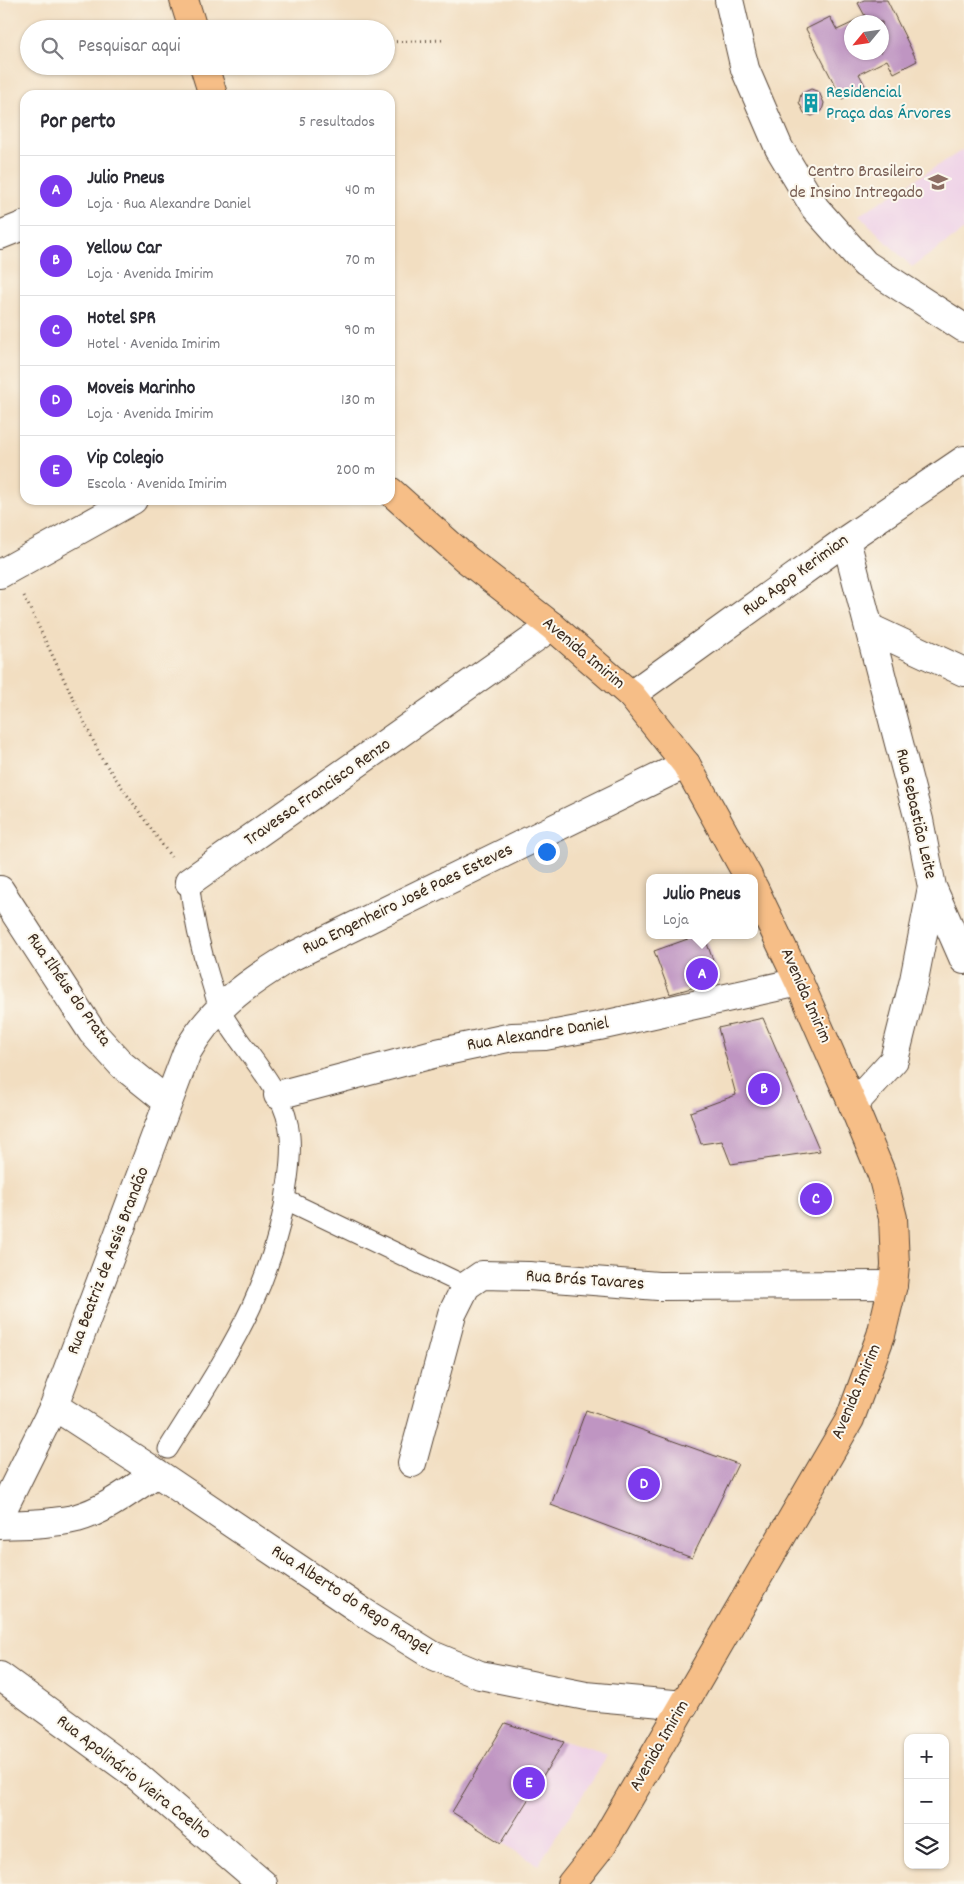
<!DOCTYPE html>
<html lang="pt">
<head>
<meta charset="utf-8">
<style>
  body { margin:0; font-family:Dekko,sans-serif; background:#f2f2f3; color:#2b2b33 }
  .controls { position:absolute; right:15px; bottom:15px; display:grid; overflow:hidden; border-radius:10px; box-shadow:0 1px 4px #0004 }
  .controls button { width:45px; height:45px; display:grid; place-items:center; padding:0; border:0; border-bottom:1px solid #e1e1e2; background:#fff; color:#2b2b33; font:25px sans-serif }
  .compass { position:absolute; left:844px; top:15px; width:45px; height:45px; border-radius:50%; background:#fff; box-shadow:0 1px 4px #0004; rotate:241deg }
  .you { position:absolute; left:546px; top:851px; width:18px; height:18px; margin:-12px; border:4px solid #fff; border-radius:50%; background:#1a73e8; box-shadow:0 0 0 8px #1a73e833 }
  .badge { display:grid; place-items:center; width:32px; height:32px; border-radius:50%; background:#7c3aed; color:#fff; font-size:16px; font-weight:700 }
  .pin { position:absolute; translate:-50% -50%; border:2px solid #fff; box-shadow:0 1px 5px #0006 }
  .popup { position:absolute; left:646px; top:874px; width:112px; height:65px; box-sizing:border-box; display:grid; place-content:center; border-radius:10px; background:#fff; filter:drop-shadow(0 1px 4px #0005); font-size:16px; white-space:nowrap; color:#7c7c81 }
  .popup b { font-size:19px; color:#2b2b33 }
  .popup::after { content:''; position:absolute; left:50%; top:100%; margin-left:-10px; border:10px solid transparent; border-top-color:#fff }
  .list { margin:0; padding:0; list-style:none }
  h2 { display:flex; justify-content:space-between; align-items:center; height:65px; margin:0; padding:0 20px; font-size:21px }
  h2 small { font-size:16px; font-weight:400; color:#7c7c81 }
  .list li { display:grid; grid-template-columns:32px 1fr auto; gap:15px; align-items:center; box-sizing:border-box; height:70px; padding:0 20px; border-top:1px solid #e1e1e2 }
  .list b { display:block; font-size:19px; white-space:nowrap }
  .list p { margin:0; font-size:16px; white-space:nowrap; color:#7c7c81 }
  .list em { font-size:16px; font-style:normal; color:#7c7c81 }
  .icon { flex:none; width:28px; height:28px; fill:none; stroke:currentColor; stroke-width:2; stroke-linecap:round; stroke-linejoin:round }
  .map { position:relative; flex:none; width:964px; height:1884px; overflow:hidden }
  .search { position:absolute; background:#fff; box-shadow:0 1px 4px #0004; left:20px; top:20px; width:375px; height:55px; display:flex; align-items:center; gap:12px; box-sizing:border-box; padding:0 18px; border-radius:28px; color:#7c7c81; font-size:19px }
  .panel { position:absolute; background:#fff; box-shadow:0 1px 4px #0004; left:20px; top:90px; width:375px; height:415px; border-radius:15px }
  .map>svg:first-child { display:block }
</style>
</head>
<body>
<div class="map">
<svg width="964" height="1884" viewBox="0 0 964 1884">
  <rect width="100%" height="100%" fill="#fbf7ec"/>
  <filter id="ink" filterUnits="userSpaceOnUse"><feTurbulence type="fractalNoise" baseFrequency=".02" numOctaves="2"/><feDisplacementMap in="SourceGraphic" scale="10" xChannelSelector="R" yChannelSelector="G"/><feConvolveMatrix kernelMatrix="1 2 1 2 8 2 1 2 1" color-interpolation-filters="sRGB"/></filter>
  <filter id="wash" filterUnits="userSpaceOnUse"><feTurbulence type="fractalNoise" baseFrequency=".0096" numOctaves="4" result="noise"/><feDisplacementMap in="SourceGraphic" scale="20" xChannelSelector="R" yChannelSelector="G"/><feGaussianBlur stdDeviation="1.12" result="paint"/><feColorMatrix in="noise" values="0 0 0 0 0 0 0 0 0 0 0 0 0 0 0 0 0 1.4 0 .05"/><feComposite in="paint" operator="in"/></filter>
  <g filter="url(#wash)">
    <rect width="100%" height="100%" fill="#f2dec1"/>
    <path fill="#eed0e7" d="M 964,149 L 964,230 L 912,267 L 859,215 Z
      M 505,1723 L 608,1755 L 538,1865 L 452,1812 Z"/>
    <g id="blocks">
      <path fill="#bf95c2" d="M 864,0 L 887,0 L 917,61 L 894,73 L 887,60 L 859,74 L 866,87 L 842,99 L 806,29 L 830,17 L 837,30 L 852,23 L 852,52 L 882,52 L 882,22 L 852,22 L 865,16 L 858,3 Z
        M 811,89 L 819,92 L 824,103 L 822,111 L 812,116 L 804,113 L 799,102 L 801,94 Z
        M 699,935 L 704,935 L 720,980 L 670,994 L 654,951 Z
        M 763,1018 L 820,1151 L 731,1164 L 722,1141 L 701,1144 L 690,1112 L 736,1095 L 718,1028 Z
        M 586,1410 L 738,1464 L 692,1558 L 551,1505 Z
        M 505,1723 L 564,1742 L 501,1843 L 452,1812 Z"/>
    </g>
  </g>
  <g filter="url(#ink)">
    <use href="#blocks" fill-opacity="0" stroke="#564536" stroke-width="1"/>
    <g fill="none" stroke-linecap="round" stroke-linejoin="round">
      <defs>
        <path id="service" d="M 286,1200 L 466,1286
          M 168,1449 C 224,1359 276,1287 288,1179 C 292,1149 293,1123 277,1095 C 261,1065 236,1040 220,1010 C 216,1002 214,991 211,982 C 200,948 193,917 189,882"/>
        <path id="minor" d="M 729,0 L 745,69 L 779,148 L 815,208 L 865,264 L 964,328
          M 0,235 L 25,225
          M 846,540 L 919,820 L 932,887 L 914,980 L 894,1060 L 853,1105
          M 0,574 L 133,500
          M 870,628 L 964,672
          M 631,695 L 846,540 L 964,460
          M 189,882 L 552,626
          M 932,887 L 964,960
          M 0,890 L 92,1032 L 122,1065 L 168,1102
          M 278,1095 L 437,1053 L 512,1037 L 545,1036 L 599,1026 L 799,982
          M 54,1406 L 157,1473 L 363,1612 L 432,1655 L 480,1675 L 586,1696 L 684,1705
          M 412,1463 L 452,1314 L 466,1286 L 482,1275 L 529,1276 L 658,1286 L 893,1285
          M 0,1515 L 54,1406 L 187,1052 C 211,1009 246,984 287,959 L 686,764
          M 0,1525 C 25,1524 52,1524 77,1518 C 106,1510 132,1489 157,1473
          M 0,1676 L 137,1776 L 263,1884"/>
        <path id="primary" d="M 184,0 L 193,29
          M 204,66 L 213,95
          M 390,491 L 466,559 L 552,626 L 631,695 L 686,764 L 749,878
          M 571,1884 L 602,1845 L 850,1419 L 881,1335 L 893,1285 L 895,1265 L 893,1218 L 882,1175 L 853,1105 L 799,982 L 754,888"/>
      </defs>
      <use href="#service" stroke="#564536" stroke-width="21"/>
      <use href="#minor" stroke="#564536" stroke-width="30"/>
      <use href="#primary" stroke="#564536" stroke-width="30"/>
      <path stroke="#564536" stroke-width="3" stroke-dasharray="1 4" stroke-linecap="butt" d="M 386,42 L 444,40
        M 24,596 L 102,759 L 171,857"/>
      <use href="#service" stroke="#fff" stroke-width="19"/>
      <use href="#minor" stroke="#fff" stroke-width="28"/>
      <use href="#primary" stroke="#f6be87" stroke-width="28"/>
    </g>
  </g>
  <defs>
    <symbol id="building-bare" viewBox="-9 -9 18 18"><path d="M-4-6H4V6H1V3H-1V6H-4ZM-2.5-4.3h1.7v1.8h-1.7ZM.8-4.3h1.7v1.8H.8ZM-2.5-1h1.7V.8h-1.7ZM.8-1h1.7V.8H.8Z" fill="#0f9aa8" stroke="#fbf7ec" stroke-width="2.5" paint-order="stroke"/></symbol>
    <symbol id="school-bare" viewBox="-9 -9 18 18"><path d="M0-5L7-2L0 1L-7-2ZM-4 1L0 2.5L4 1V4Q0 6-4 4Z" fill="#8d6e63" stroke="#fbf7ec" stroke-width="2.5" paint-order="stroke"/></symbol>
  </defs>
  <g fill-rule="evenodd">
    <use href="#building-bare" x="797" y="89" width="28" height="28"/>
    <use href="#school-bare" x="924" y="168" width="28" height="28"/>
  </g>
  <g text-anchor="middle" dominant-baseline="central" stroke-width="4" stroke-linejoin="round" paint-order="stroke">
    <g font-size="18" fill="#0d838f" stroke="#fbf7ec" text-anchor="start">
      <text x="826" y="93">Residencial<tspan x="826" dy="21">Praça das Árvores</tspan></text>
    </g>
    <g font-size="18" fill="#785e54" stroke="#fbf7ec" text-anchor="end">
      <text x="923" y="172">Centro Brasileiro<tspan x="923" dy="21">de Insino Intregado</tspan></text>
    </g>
    <g font-size="18" fill="#3b2a1e" stroke="#fbf7ec">
      <text transform="translate(796 576) rotate(-36)">Rua Agop Kerimian</text>
      <text transform="translate(583 654) rotate(40)">Avenida Imirim</text>
      <text transform="translate(318 793) rotate(-35)">Travessa Francisco Renzo</text>
      <text transform="translate(915 814) rotate(77)">Rua Sebastião Leite</text>
      <text transform="translate(408 900) rotate(-26)">Rua Engenheiro José Paes Esteves</text>
      <text transform="translate(68 990) rotate(55)">Rua Ilhéus do Prata</text>
      <text transform="translate(805 996) rotate(66)">Avenida Imirim</text>
      <text transform="translate(538 1035) rotate(-9)">Rua Alexandre Daniel</text>
      <text transform="translate(109 1261) rotate(-69)">Rua Beatriz de Assis Brandão</text>
      <text transform="translate(585 1281) rotate(4)">Rua Brás Tavares</text>
      <text transform="translate(857 1392) rotate(-67)">Avenida Imirim</text>
      <text transform="translate(351 1601) rotate(33)">Rua Alberto do Rego Rangel</text>
      <text transform="translate(660 1746) rotate(-60)">Avenida Imirim</text>
      <text transform="translate(133 1778) rotate(38)">Rua Apolinário Vieira Coelho</text>
    </g>
  </g>
</svg>
<div class="controls">
<button>+</button>
<button>−</button>
<button><svg class="icon" aria-label="layers" viewBox="0 0 24 24"><path d="M12 4l9 5-9 5-9-5zM3 14l9 5 9-5"/></svg></button>
</div>
<svg class="compass" viewBox="-18 -18 36 36"><path d="M0-13l5 13h-10z" fill="#e53935"/><path d="M0 13l5-13h-10z" fill="#7c7c81"/></svg>
<div class="you"></div>
<div class="pin badge" style="left:702px;top:974px">A</div>
<div class="popup"><b>Julio Pneus</b>Loja</div>
<div class="pin badge" style="left:764px;top:1089px">B</div>
<div class="pin badge" style="left:816px;top:1199px">C</div>
<div class="pin badge" style="left:644px;top:1484px">D</div>
<div class="pin badge" style="left:529px;top:1783px">E</div>
<div class="search"><svg class="icon" aria-label="search" viewBox="0 0 24 24"><circle cx="10" cy="10" r="6"/><path d="M15 15l6 6"/></svg>Pesquisar aqui</div>
<section class="panel">
<h2>Por perto<small>5 resultados</small></h2>
<ul class="list">
<li><span class="badge">A</span><div><b>Julio Pneus</b><p>Loja · Rua Alexandre Daniel</p></div><em>40 m</em></li>
<li><span class="badge">B</span><div><b>Yellow Car</b><p>Loja · Avenida Imirim</p></div><em>70 m</em></li>
<li><span class="badge">C</span><div><b>Hotel SPR</b><p>Hotel · Avenida Imirim</p></div><em>90 m</em></li>
<li><span class="badge">D</span><div><b>Moveis Marinho</b><p>Loja · Avenida Imirim</p></div><em>130 m</em></li>
<li><span class="badge">E</span><div><b>Vip Colegio</b><p>Escola · Avenida Imirim</p></div><em>200 m</em></li>
</ul>
</section>
</div>
</body>
</html>
